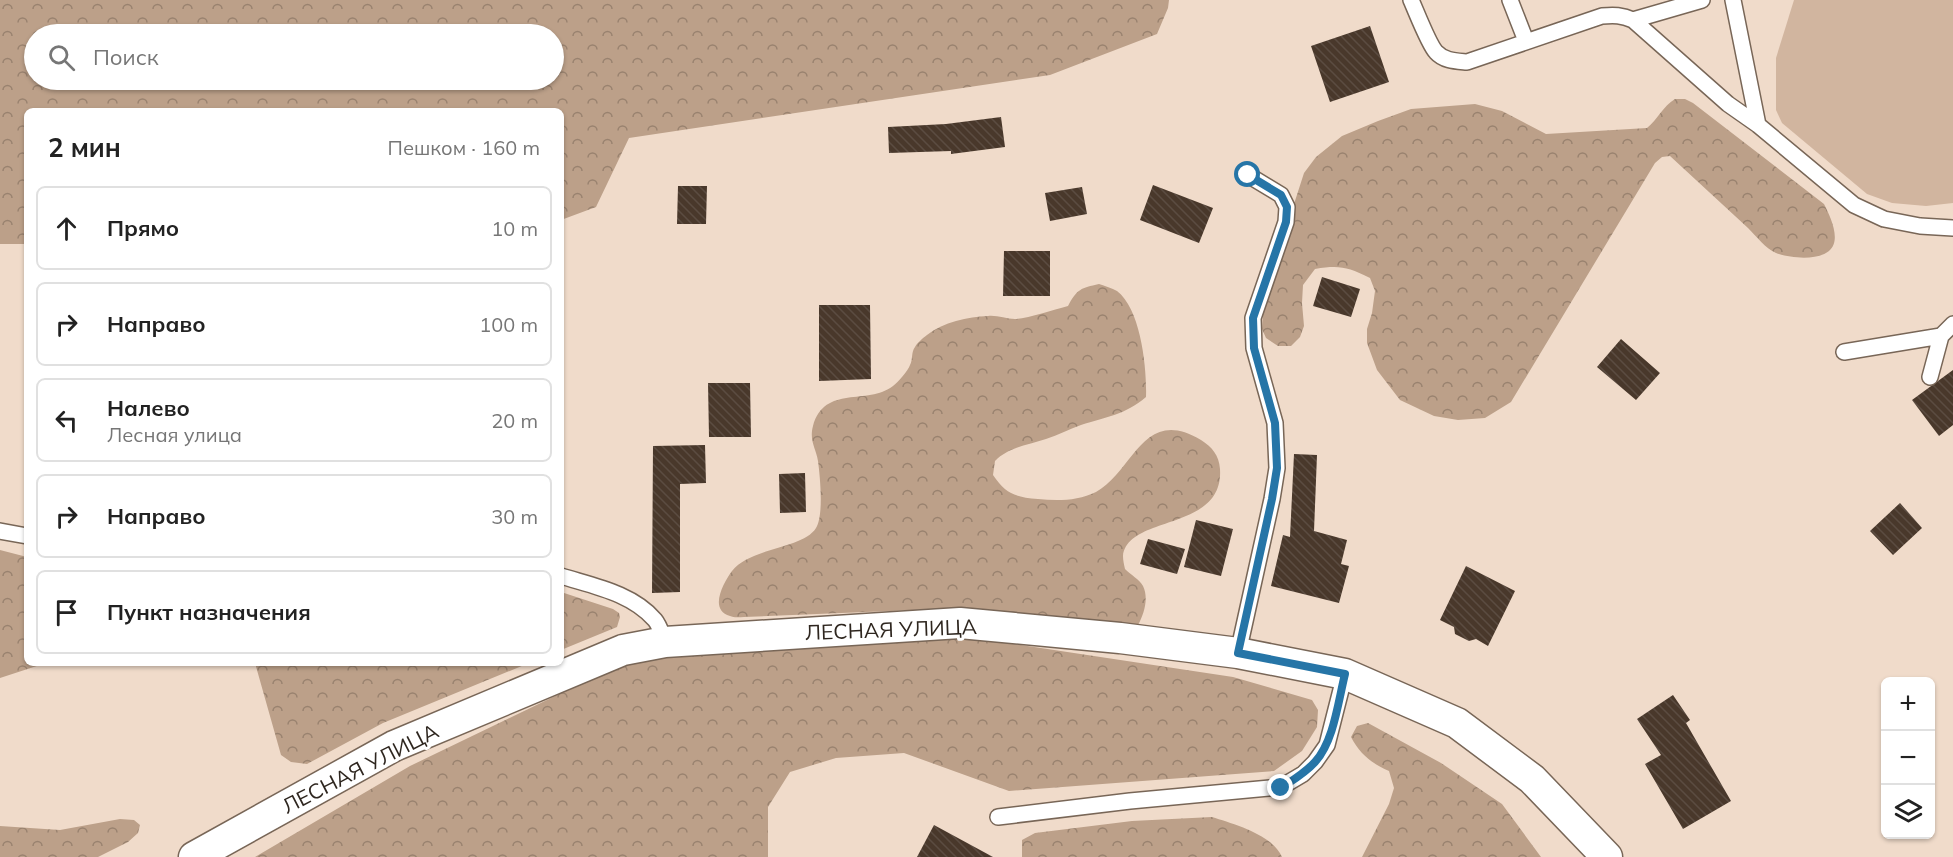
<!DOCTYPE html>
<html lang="ru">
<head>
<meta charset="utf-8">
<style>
  body { margin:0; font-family:Mulish,sans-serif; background:#f6f6f6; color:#222 }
  .controls { position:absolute; right:18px; bottom:18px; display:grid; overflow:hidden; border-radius:9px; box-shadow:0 2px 4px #0004 }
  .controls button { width:54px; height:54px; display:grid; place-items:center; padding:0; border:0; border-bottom:2px solid #e0e0e0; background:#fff; color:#222; font:30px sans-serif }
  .stop { position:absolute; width:18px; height:18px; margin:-14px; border:4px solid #2675a7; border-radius:50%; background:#fff }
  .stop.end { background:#2675a7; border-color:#fff; box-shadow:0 2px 6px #0008 }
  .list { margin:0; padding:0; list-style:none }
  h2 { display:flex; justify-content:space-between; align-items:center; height:78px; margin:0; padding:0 24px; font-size:26px }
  h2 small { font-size:20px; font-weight:400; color:#767676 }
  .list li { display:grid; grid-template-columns:39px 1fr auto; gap:18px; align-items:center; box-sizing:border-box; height:84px; margin:0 12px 12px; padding:0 12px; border:2px solid #e0e0e0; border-radius:9px }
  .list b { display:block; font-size:22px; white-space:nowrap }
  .list p { margin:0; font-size:20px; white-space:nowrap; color:#767676 }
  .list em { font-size:20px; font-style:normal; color:#767676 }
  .icon { flex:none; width:33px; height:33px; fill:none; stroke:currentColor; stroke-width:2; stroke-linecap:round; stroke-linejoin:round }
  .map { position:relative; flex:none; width:1953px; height:857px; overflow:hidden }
  .search { position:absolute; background:#fff; box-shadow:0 2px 4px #0004; left:24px; top:24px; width:540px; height:66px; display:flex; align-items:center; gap:15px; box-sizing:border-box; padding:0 21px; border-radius:33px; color:#767676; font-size:22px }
  .panel { position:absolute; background:#fff; box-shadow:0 2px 4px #0004; left:24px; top:108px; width:540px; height:558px; border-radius:9px }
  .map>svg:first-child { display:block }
</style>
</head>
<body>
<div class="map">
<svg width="1953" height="857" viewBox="0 0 1953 857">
  <defs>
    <pattern id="forest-crowns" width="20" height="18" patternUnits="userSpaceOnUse" patternTransform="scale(1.5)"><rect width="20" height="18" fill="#bca089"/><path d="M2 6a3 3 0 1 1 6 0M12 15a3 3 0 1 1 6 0" fill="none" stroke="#99826f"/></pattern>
    <pattern id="building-back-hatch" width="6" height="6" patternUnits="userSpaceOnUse" patternTransform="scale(1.5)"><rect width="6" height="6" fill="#49382b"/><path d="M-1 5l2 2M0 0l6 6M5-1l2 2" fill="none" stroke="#5b4c41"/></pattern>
  </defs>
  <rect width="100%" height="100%" fill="#f0dbca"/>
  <path fill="#d1b59f" d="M 1794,0 L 1953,0 L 1953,203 L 1926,206 L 1892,203 L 1867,194 L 1782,123 L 1776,110 L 1776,58 Z"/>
  <path fill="url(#forest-crowns)" fill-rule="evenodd" d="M 0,0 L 1169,0 L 1168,8 L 1157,34 L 1050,75 L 629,138 L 596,207 L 561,220 L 561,111 L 27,111 L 27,244 L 0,244 ZM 34,34 L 554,34 L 554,80 L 34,80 Z
    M 1675,99 L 1685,99 L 1693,103 L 1824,204 C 1830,216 1842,240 1829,251 C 1817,261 1789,258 1776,253 C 1766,249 1756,236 1748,228 C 1722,204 1696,180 1670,156 L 1662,157 L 1655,163 L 1511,402 L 1485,418 L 1458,420 L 1434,416 L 1400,400 L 1377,370 L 1367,343 L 1367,329 L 1372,313 L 1375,291 L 1370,278 C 1347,267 1340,265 1315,269 L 1303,285 L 1302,303 L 1304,326 L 1300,337 L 1291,346 L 1278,346 L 1266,338 L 1262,329 L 1263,313 L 1293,223 L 1294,204 L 1304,173 L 1316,157 L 1342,136 L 1378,121 L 1411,109 L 1475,104 L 1502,111 L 1546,134 L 1647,128 C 1658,119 1663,106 1675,99 Z
    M 1099,284 C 1105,286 1112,288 1117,291 C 1141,309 1147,369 1146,397 C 1125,415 1106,417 1081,425 C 1070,429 1058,435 1046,439 C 1028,445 1009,447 995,461 L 993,475 C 1006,494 1015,497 1038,499 C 1057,501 1078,501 1096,492 C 1134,471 1143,405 1201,440 C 1212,447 1219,455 1220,469 C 1224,532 1128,514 1123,556 C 1123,560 1124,565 1125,569 C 1130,574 1140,580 1143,586 C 1149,598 1144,614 1138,625 L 1125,627 L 964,608 L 744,617 C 740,617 734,618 730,616 C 708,610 724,582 732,571 C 751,547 803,549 816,528 C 824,515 820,476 818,461 C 816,448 809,441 813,426 C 825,384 867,406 893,386 C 898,382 908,371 910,365 C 913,360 911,352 915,347 C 917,343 923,338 927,335 C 943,322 968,317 988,316 C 997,315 1006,319 1015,319 C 1030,318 1052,310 1068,306 C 1077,289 1081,288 1099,284 Z
    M 0,550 L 27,557 L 27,663 L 46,663 L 0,678 Z
    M 561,592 L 613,609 L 619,613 L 620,617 L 617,627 L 561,650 Z
    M 962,636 L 1233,677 L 1312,700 L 1318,710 L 1317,727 L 1302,751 L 1274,771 L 1009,791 L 904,753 L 836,758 L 790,772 L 768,807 L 768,857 L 255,857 L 410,766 L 628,661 L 670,654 Z
    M 255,663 L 529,663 L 383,723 L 307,764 L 291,762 L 281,755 Z
    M 1368,723 L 1441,763 L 1502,804 L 1541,857 L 1362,857 L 1389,804 L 1394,788 L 1389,771 C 1371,763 1360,754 1351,737 L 1357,726 Z
    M 1212,817 C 1234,824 1273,835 1282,857 L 1022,857 L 1022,840 L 1035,833 L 1132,821 Z
    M 120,819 L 134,820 L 140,825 L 138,833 L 128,842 L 98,857 L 0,857 L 0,826 L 60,830 Z"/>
  <path fill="url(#building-back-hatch)" d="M 1370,26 L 1389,82 L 1330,102 L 1311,46 Z
    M 1001,117 L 1005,147 L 951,154 L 951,151 L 889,153 L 888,127 L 946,124 Z
    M 1153,185 L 1213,208 L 1199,243 L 1140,220 Z
    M 678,186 L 707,186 L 706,224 L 677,224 Z
    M 1082,187 L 1087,214 L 1050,221 L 1045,193 Z
    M 1004,251 L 1050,251 L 1050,296 L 1003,296 Z
    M 1322,277 L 1360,289 L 1351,317 L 1313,306 Z
    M 819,305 L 870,305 L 871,379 L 819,381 Z
    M 1621,339 L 1660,373 L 1636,400 L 1597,367 Z
    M 1953,370 L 1953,425 L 1939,436 L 1912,400 Z
    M 708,383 L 750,383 L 751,437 L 709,437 Z
    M 705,445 L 706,483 L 680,484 L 680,592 L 652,593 L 653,446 Z
    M 1294,454 L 1317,455 L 1314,531 L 1347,540 L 1341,564 L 1349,566 L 1339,603 L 1271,586 L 1283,535 L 1290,537 Z
    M 805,473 L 806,512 L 780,513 L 779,474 Z
    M 1900,503 L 1922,528 L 1893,555 L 1870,531 Z
    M 1196,520 L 1233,529 L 1221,576 L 1184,567 Z
    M 1148,539 L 1185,549 L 1177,574 L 1140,564 Z
    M 1466,566 L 1515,591 L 1488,646 L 1476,639 L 1469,641 L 1455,634 L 1454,627 L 1440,620 Z
    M 1673,695 L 1690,720 L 1686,723 L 1731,801 L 1683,829 L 1645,764 L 1661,755 L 1637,719 Z
    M 934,825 L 993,857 L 917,857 Z"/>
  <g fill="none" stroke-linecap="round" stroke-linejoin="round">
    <defs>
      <path id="service" d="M 1411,0 C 1416,11 1429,45 1436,52 C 1444,61 1456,61 1467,62 L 1602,16 C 1614,15 1622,15 1633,20 L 1728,104 L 1758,125 L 1854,205 L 1884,219 L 1920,226 L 1953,228
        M 1510,0 L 1526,41
        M 1733,0 L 1758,125
        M 1633,20 L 1702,0
        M 1844,352 L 1941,336 L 1953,324
        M 1930,377 L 1941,336
        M 0,531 L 27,536
        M 561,576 C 593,586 632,593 655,620 C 660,626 662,635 665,642
        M 1238,653 L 1272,499 L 1277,468 L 1275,423 L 1254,348 L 1253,318 L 1286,222 L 1287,207 L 1281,195 L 1248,175
        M 998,817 L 1130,801 L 1281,787 L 1303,774 L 1315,762 L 1327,745 L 1345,674"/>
      <path id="minor" d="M 194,857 L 394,746 L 623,650 L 665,642 L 960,623 L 1120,638 L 1238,653 L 1345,674 L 1457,723 L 1532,779 L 1607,857"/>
    </defs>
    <use href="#service" stroke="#786657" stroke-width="18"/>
    <use href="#minor" stroke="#786657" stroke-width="33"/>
    <use href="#service" stroke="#fff" stroke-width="15"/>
    <use href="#minor" stroke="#fff" stroke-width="30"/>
  </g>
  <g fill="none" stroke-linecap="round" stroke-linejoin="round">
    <path stroke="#2675a7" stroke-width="8" d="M 1248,175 L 1281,195 L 1287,207 L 1286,222 L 1253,318 L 1254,348 L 1275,423 L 1277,468 L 1272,499 L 1238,653 L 1345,674 C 1338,702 1334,741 1315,762 C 1305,773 1293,780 1281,788"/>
  </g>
  <g text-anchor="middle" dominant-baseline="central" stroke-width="6" stroke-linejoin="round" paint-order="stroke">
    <g font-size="21" fill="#2e261f" stroke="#fff">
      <text transform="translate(891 629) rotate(-2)">ЛЕСНАЯ УЛИЦА</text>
      <text transform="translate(360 768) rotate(-27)">ЛЕСНАЯ УЛИЦА</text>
    </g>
  </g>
</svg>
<div class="controls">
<button>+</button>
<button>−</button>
<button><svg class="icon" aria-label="layers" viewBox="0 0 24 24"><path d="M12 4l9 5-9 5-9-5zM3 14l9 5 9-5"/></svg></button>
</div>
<div class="stop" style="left:1248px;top:175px"></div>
<div class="stop end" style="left:1281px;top:788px"></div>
<div class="search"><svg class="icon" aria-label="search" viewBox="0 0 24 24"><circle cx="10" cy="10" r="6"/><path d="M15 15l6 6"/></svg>Поиск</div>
<section class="panel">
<h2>2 мин<small>Пешком · 160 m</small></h2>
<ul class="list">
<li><svg class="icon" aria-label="ahead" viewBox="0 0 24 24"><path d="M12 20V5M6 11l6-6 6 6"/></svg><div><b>Прямо</b></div><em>10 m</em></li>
<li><svg class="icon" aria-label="right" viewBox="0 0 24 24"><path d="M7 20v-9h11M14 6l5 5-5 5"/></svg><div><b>Направо</b></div><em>100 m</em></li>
<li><svg class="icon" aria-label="left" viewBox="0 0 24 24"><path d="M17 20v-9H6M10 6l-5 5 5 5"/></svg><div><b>Налево</b><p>Лесная улица</p></div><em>20 m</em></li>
<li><svg class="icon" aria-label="right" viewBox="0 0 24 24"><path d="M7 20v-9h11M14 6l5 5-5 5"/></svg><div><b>Направо</b></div><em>30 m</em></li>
<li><svg class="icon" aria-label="arrive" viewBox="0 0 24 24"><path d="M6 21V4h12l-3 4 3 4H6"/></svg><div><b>Пункт назначения</b></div></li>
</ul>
</section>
</div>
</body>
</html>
